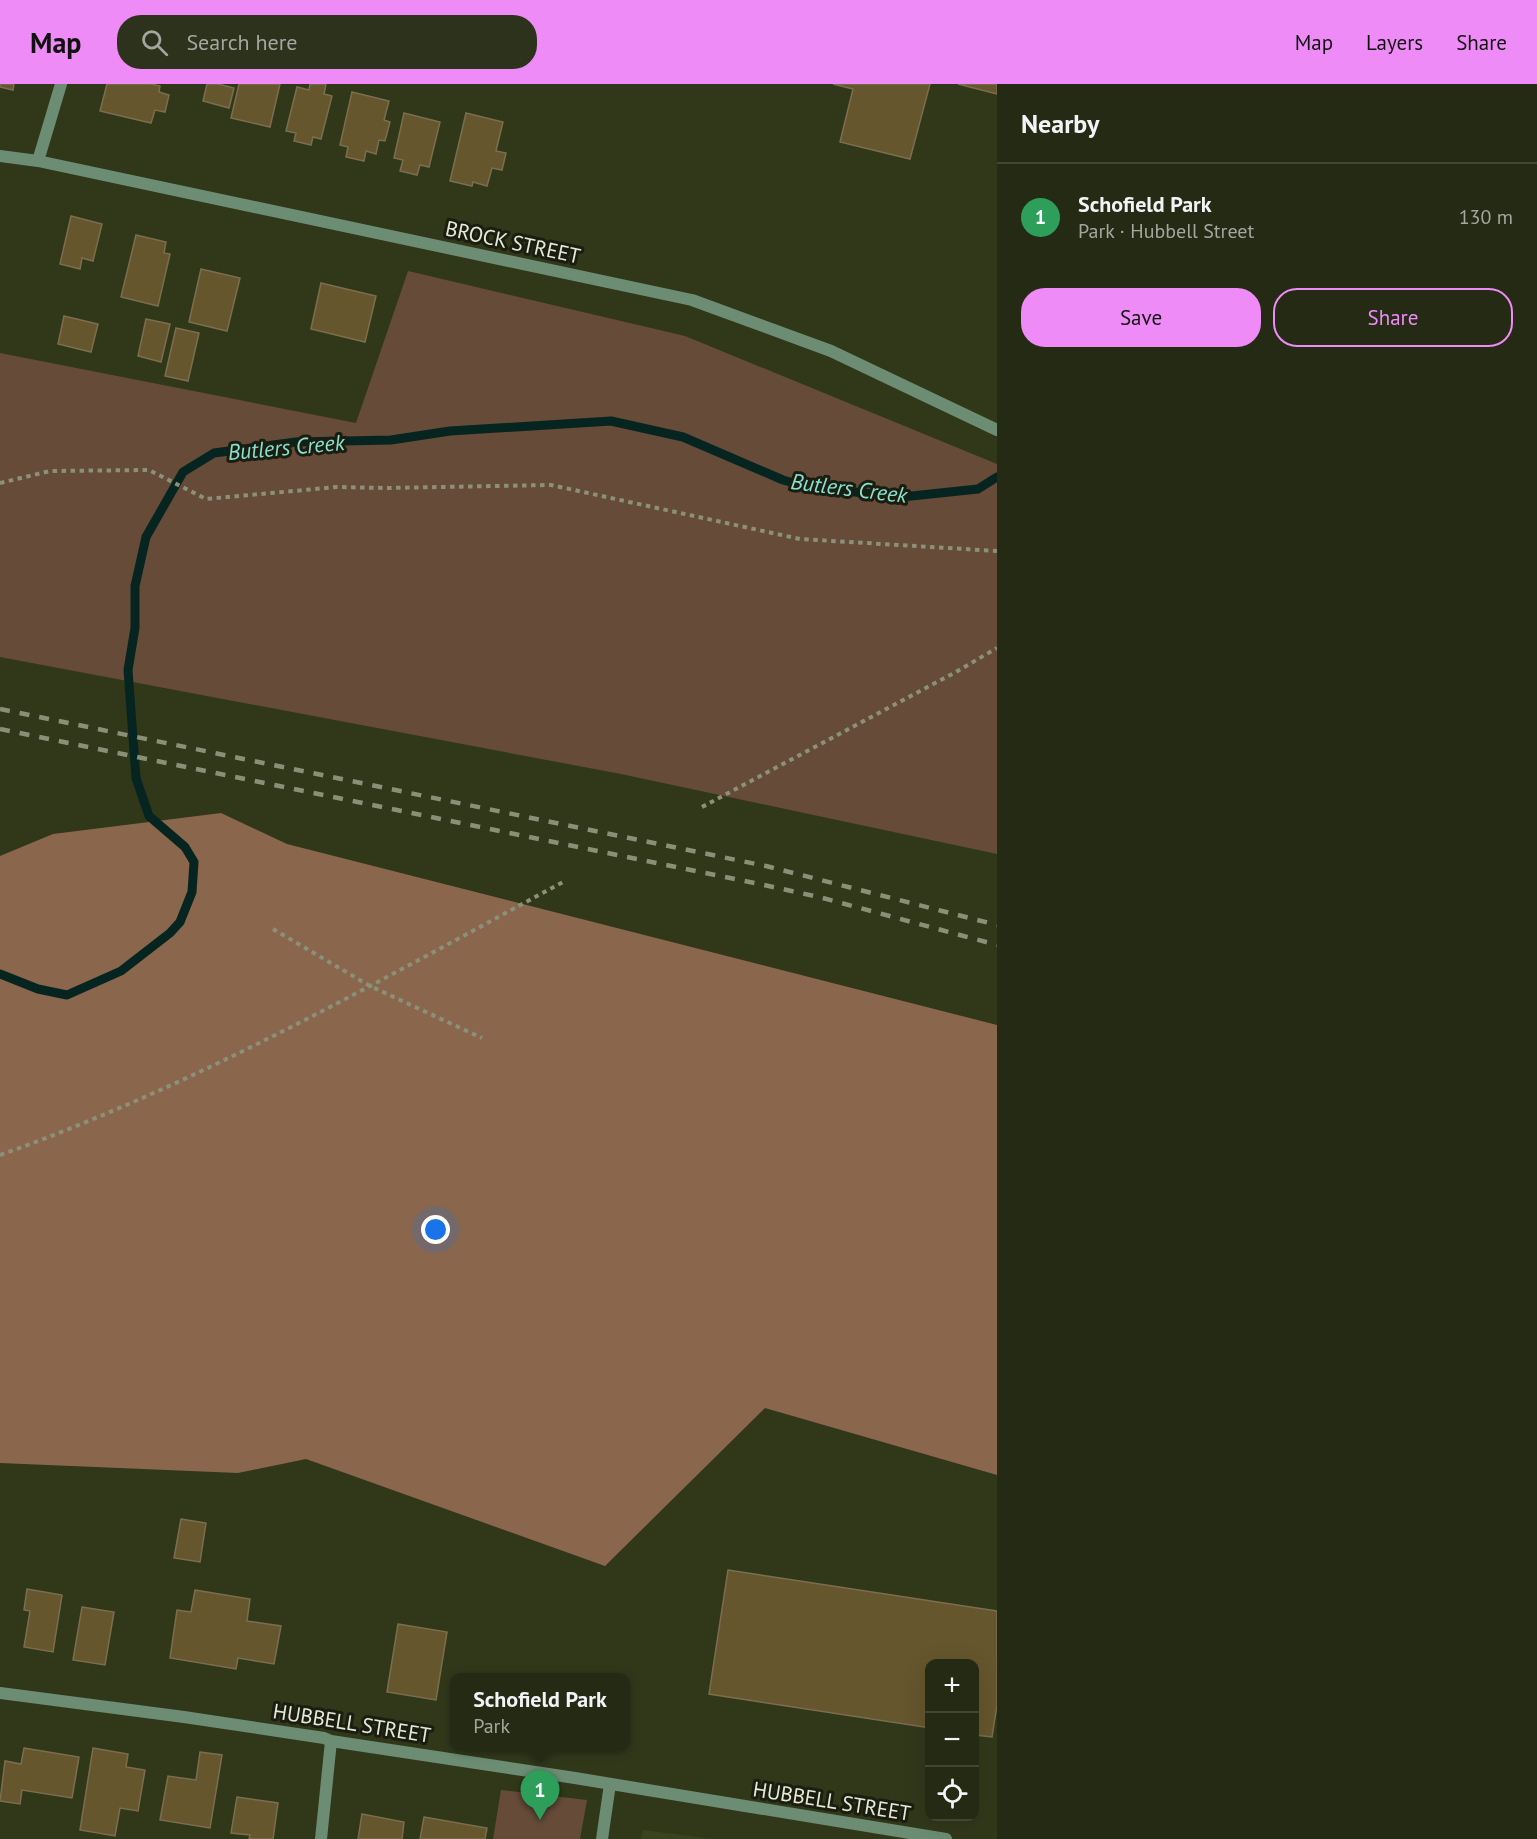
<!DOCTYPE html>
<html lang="en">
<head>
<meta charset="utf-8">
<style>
  body { margin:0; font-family:"PT Sans",sans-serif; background:#2d321d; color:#f1f3f6 }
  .controls { position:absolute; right:18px; bottom:18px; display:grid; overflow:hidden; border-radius:12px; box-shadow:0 6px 24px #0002 }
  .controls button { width:54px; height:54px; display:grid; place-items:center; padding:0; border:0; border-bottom:2px solid #424634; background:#252a14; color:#f1f3f6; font:30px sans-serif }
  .you { position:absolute; left:436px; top:1146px; width:21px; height:21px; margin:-15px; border:4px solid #fff; border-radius:50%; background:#1a73e8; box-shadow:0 0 0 9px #1a73e833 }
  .badge { display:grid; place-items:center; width:39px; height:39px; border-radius:50%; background:#ef8bf7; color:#fff; font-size:20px; font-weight:700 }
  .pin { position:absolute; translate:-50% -50px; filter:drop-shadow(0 2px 3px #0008) }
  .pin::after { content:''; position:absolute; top:32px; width:21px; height:18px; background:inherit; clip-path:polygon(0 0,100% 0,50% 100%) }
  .popup { position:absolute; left:450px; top:1589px; width:180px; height:78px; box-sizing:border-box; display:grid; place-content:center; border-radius:12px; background:#252a14; filter:drop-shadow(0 2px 4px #0005); font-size:20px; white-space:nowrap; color:#a3a7a0 }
  .popup b { font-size:22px; color:#f1f3f6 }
  .popup::after { content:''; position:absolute; left:50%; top:100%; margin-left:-12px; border:12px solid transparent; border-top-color:#252a14 }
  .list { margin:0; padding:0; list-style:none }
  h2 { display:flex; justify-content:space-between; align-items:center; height:78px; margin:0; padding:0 24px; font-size:26px }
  h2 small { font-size:20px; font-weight:400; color:#a3a7a0 }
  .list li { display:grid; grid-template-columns:39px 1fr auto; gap:18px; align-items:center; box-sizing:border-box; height:108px; padding:0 24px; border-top:2px solid #424634 }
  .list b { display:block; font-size:22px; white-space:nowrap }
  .list p { margin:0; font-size:20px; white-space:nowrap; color:#a3a7a0 }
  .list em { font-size:20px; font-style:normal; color:#a3a7a0 }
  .actions { display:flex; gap:12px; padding:18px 24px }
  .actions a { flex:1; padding:14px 0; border:2px solid #ef8bf7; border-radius:24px; text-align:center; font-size:21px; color:#ef8bf7 }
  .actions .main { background:#ef8bf7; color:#111 }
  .icon { flex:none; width:33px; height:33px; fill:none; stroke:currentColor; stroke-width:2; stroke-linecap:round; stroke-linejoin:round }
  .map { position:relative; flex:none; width:997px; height:1755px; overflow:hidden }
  header { display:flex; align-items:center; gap:36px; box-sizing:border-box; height:84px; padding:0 30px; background:#ef8bf7; color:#111 }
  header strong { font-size:28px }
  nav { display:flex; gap:33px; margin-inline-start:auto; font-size:21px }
  .search { width:420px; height:54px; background:#2d321d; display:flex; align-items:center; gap:15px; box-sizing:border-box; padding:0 21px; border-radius:24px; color:#a3a7a0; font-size:22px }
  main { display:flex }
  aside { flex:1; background:#252a14 }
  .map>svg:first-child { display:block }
</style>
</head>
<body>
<header>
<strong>Map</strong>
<div class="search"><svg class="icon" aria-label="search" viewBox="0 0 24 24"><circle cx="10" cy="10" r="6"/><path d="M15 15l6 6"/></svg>Search here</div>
<nav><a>Map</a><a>Layers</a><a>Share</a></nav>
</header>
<main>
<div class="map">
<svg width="997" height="1755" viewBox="0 0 997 1755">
  <rect width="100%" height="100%" fill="#31381a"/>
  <path fill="#3a421e" d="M 643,1746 L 713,1755 L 641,1755 Z"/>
  <path fill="#654b38" d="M 408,187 L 685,252 L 997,380 L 997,770 L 621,690 L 0,573 L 0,269 L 356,339 Z
    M 501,1706 L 587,1716 L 580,1755 L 493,1755 Z"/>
  <path fill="#8a664c" d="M 221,729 L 287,760 L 997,941 L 997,1391 L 765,1324 L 605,1482 L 306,1375 L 238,1389 L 0,1379 L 0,772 L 53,750 Z"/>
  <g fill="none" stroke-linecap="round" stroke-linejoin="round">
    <path stroke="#072520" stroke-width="9" d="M 0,890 L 38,905 L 67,911 L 121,887 L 170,849 L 180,838 L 192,808 L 194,778 L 185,763 L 149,732 L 136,694 L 128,586 L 135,544 L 135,502 L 146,453 L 183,388 L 214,369 L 296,358 L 391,356 L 450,347 L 611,337 L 683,353 L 783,396 L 808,403 L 902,413 L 978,405 L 997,393"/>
  </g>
  <path fill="#66562e" stroke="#7b6e4f" stroke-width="1.5" d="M 0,0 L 14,0 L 13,6 L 0,3 Z
    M 107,0 L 151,0 L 160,2 L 159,8 L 169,11 L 165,28 L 155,26 L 151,39 L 100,27 Z
    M 207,0 L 218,0 L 234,4 L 229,24 L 203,17 Z
    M 239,0 L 280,0 L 270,43 L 231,34 Z
    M 310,0 L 326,0 L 324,10 L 332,12 L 321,55 L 313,53 L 311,61 L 294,57 L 296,49 L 286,47 L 297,3 L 309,6 Z
    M 833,0 L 930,0 L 910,75 L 840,58 L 853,5 Z
    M 958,0 L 997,0 L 997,10 Z
    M 352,8 L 389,17 L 384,36 L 390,38 L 385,57 L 379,56 L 376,70 L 366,67 L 364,77 L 346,73 L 348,63 L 340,61 Z
    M 404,29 L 440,38 L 429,83 L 420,81 L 417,91 L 400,87 L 403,76 L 394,74 Z
    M 466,29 L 503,38 L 496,67 L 506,69 L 502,86 L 492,84 L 487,102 L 473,98 L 472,102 L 450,97 Z
    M 71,132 L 102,140 L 93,177 L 82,174 L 80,185 L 60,180 Z
    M 136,151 L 166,158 L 164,169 L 170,170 L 158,222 L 121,213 Z
    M 201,185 L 240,194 L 227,247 L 189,238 Z
    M 321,199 L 376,212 L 365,258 L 311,245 Z
    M 64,232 L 98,240 L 91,268 L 58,260 Z
    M 146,235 L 170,240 L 161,278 L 138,272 Z
    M 176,244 L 199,249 L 188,297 L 165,292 Z
    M 181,1435 L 206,1439 L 200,1478 L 174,1474 Z
    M 728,1486 L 997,1527 L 997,1621 L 992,1653 L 975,1651 L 975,1580 L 930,1580 L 930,1644 L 709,1610 Z
    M 27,1505 L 62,1511 L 53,1568 L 24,1563 L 30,1527 L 24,1526 Z
    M 195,1506 L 250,1515 L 247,1537 L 281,1542 L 274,1580 L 238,1574 L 236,1585 L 170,1574 L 177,1526 L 191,1528 Z
    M 82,1523 L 114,1528 L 105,1581 L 73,1576 Z
    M 398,1540 L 447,1548 L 436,1616 L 387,1608 Z
    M 24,1664 L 79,1673 L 72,1714 L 22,1706 L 20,1720 L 0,1717 L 5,1677 L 21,1680 Z
    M 93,1664 L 128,1670 L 126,1683 L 145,1686 L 138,1727 L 120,1724 L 115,1752 L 80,1746 Z
    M 200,1668 L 222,1671 L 210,1744 L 160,1736 L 168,1692 L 196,1696 Z
    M 237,1713 L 278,1719 L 273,1755 L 249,1755 L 250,1751 L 231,1749 Z
    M 362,1730 L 404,1738 L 402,1755 L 358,1755 Z
    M 424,1733 L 487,1744 L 485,1755 L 420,1755 Z"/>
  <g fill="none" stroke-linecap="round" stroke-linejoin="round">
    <path stroke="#8b9179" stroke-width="4" stroke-dasharray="4.5 4.5" stroke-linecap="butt" d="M 0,399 L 50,387 L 149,386 L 206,415 L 337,403 L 385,404 L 551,401 L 800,455 L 997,467
      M 702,723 L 954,589 L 997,564
      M 273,845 L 370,902 L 482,954
      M 0,1071 C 197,1001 379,897 563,798"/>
    <path stroke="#6c8d73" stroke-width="12" d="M 0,72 L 38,77 L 692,216 L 831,267 L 997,346
      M 38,77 L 61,0
      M 0,1609 L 184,1633 L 324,1654 L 331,1657 L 575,1694 L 946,1755
      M 321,1755 L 331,1657
      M 602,1755 L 610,1700"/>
    <path stroke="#8a9078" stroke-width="4.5" stroke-dasharray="10 10" stroke-linecap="butt" d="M 0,625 L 766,782 L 997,841
      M 0,645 L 764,801 L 819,813 L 997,861"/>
  </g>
  <g text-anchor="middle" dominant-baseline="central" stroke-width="6" stroke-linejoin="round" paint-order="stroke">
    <g font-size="21" fill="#e5ead8" stroke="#1a1d10">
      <text transform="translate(513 158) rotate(12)">BROCK STREET</text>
      <text transform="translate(352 1639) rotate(9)">HUBBELL STREET</text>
      <text transform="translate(832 1717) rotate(9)">HUBBELL STREET</text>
    </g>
    <g font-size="22" font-style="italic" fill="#87e2d1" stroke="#1a1d10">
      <text transform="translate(286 363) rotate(-5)">Butlers Creek</text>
      <text transform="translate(849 404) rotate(7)">Butlers Creek</text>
    </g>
  </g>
</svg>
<div class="controls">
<button>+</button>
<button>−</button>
<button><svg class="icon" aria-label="locate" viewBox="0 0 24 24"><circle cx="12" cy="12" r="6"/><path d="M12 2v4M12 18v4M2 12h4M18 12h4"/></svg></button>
</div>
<div class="you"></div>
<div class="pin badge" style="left:540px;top:1736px;background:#2e9e5b">1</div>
<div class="popup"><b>Schofield Park</b>Park</div>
</div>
<aside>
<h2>Nearby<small></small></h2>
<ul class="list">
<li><span class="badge" style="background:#2e9e5b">1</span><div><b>Schofield Park</b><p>Park · Hubbell Street</p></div><em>130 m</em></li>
</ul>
<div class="actions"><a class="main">Save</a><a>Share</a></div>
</aside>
</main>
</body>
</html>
